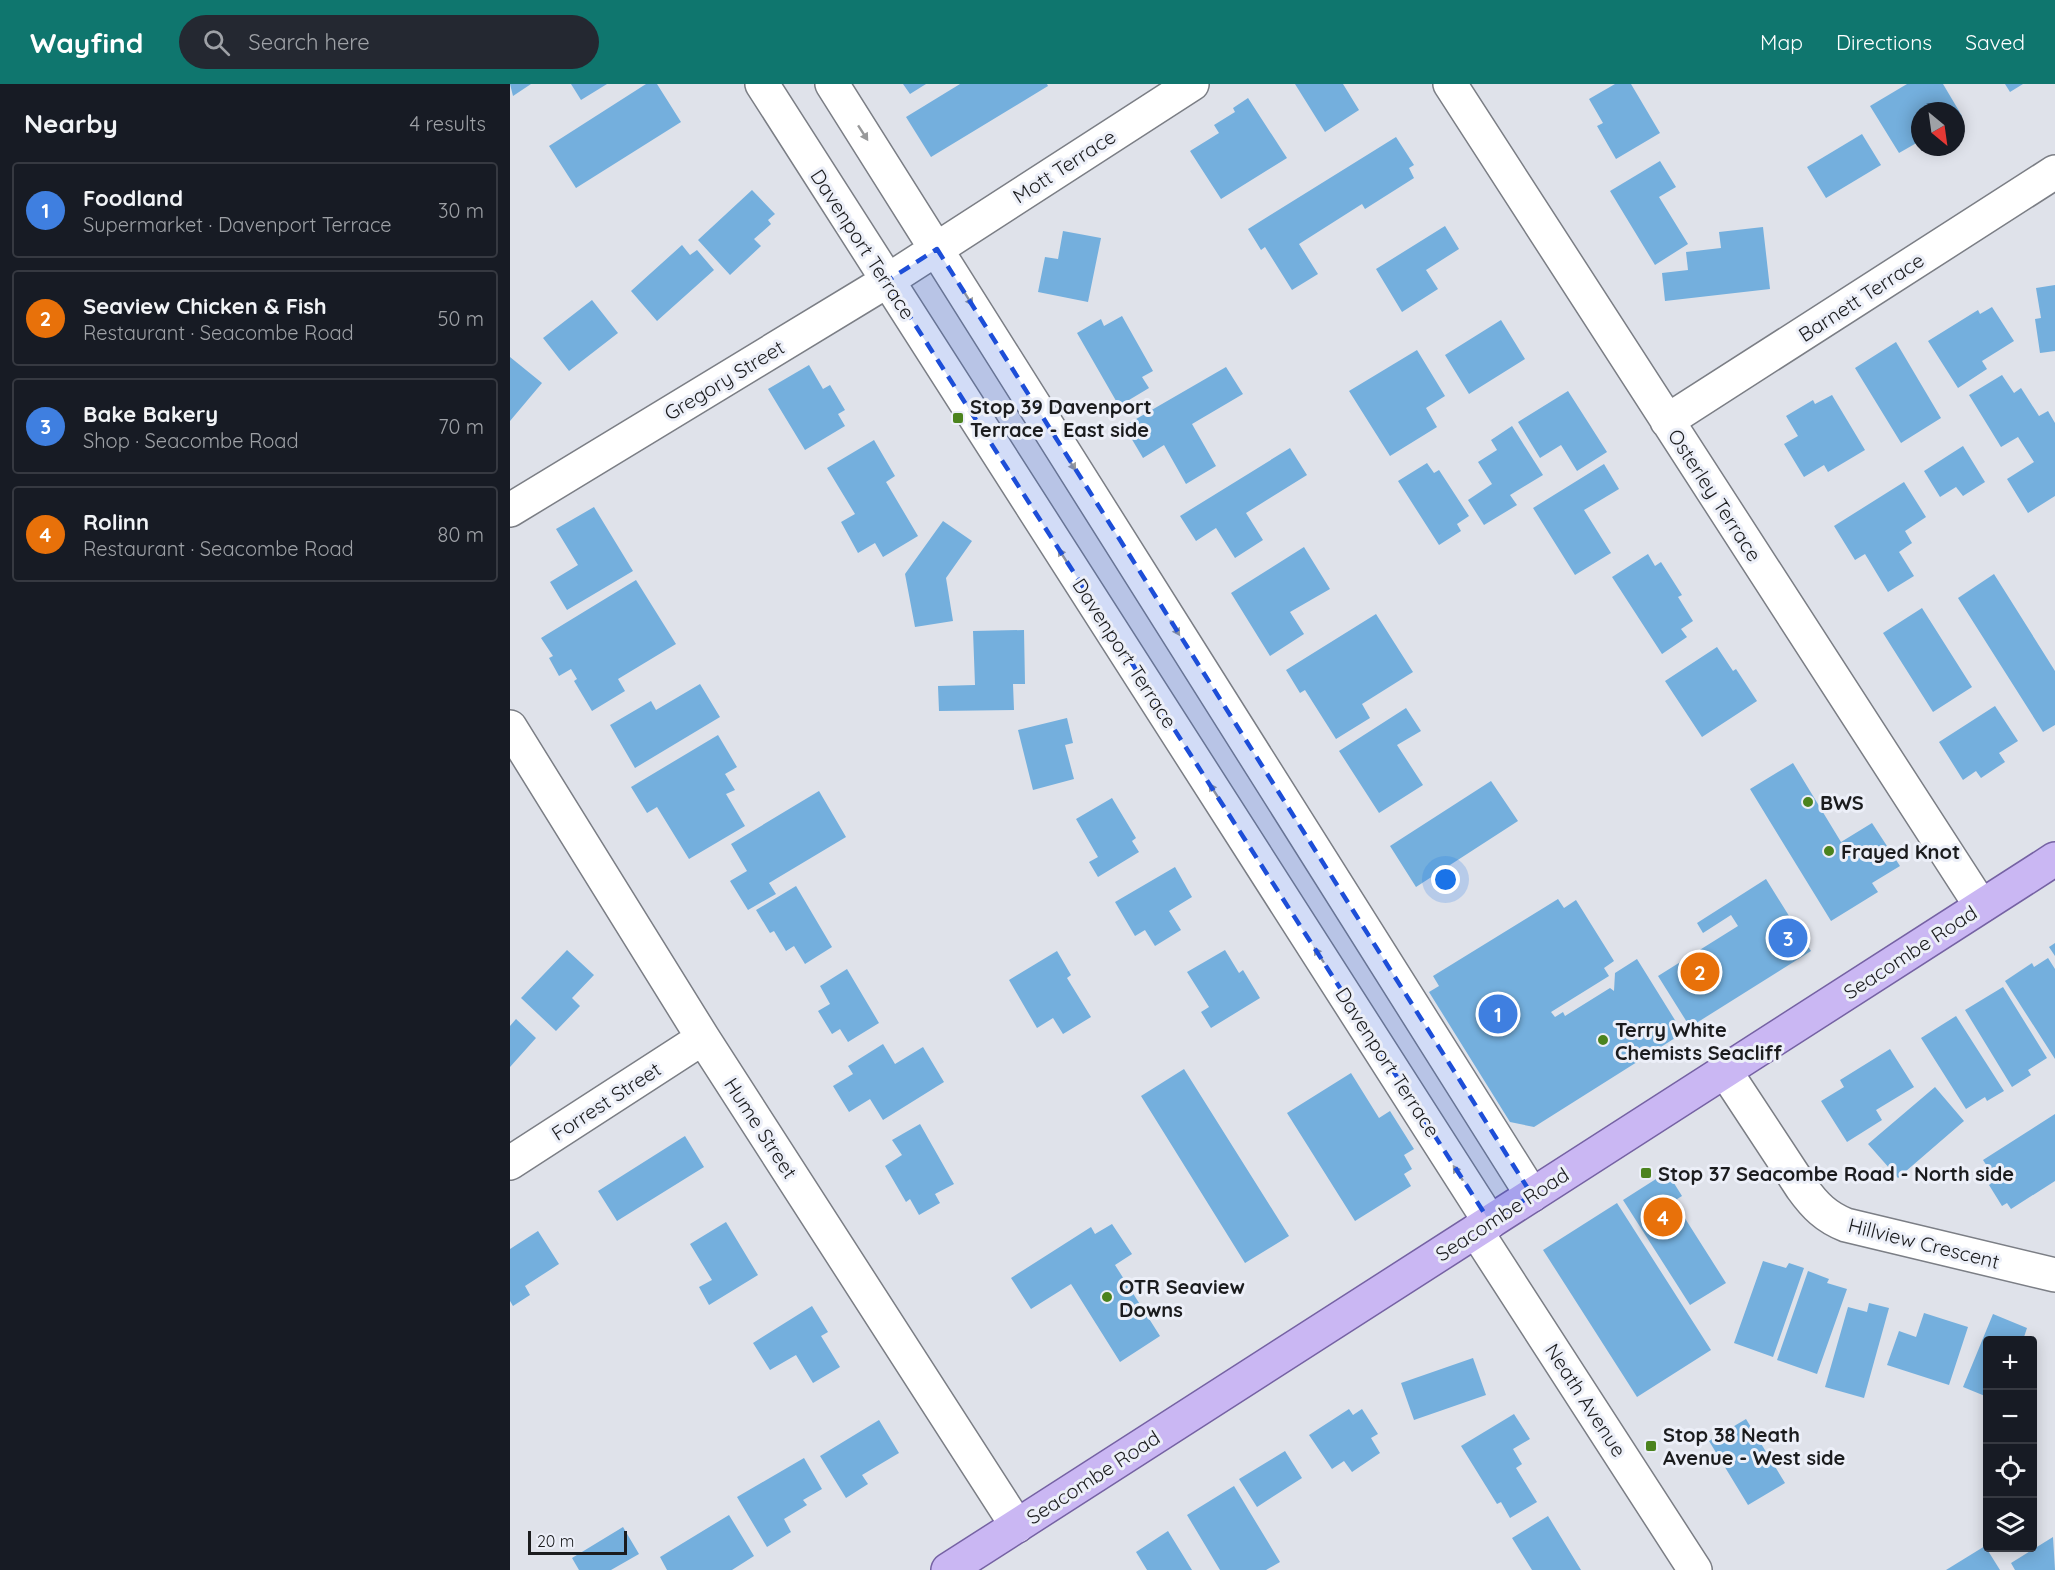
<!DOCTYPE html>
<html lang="en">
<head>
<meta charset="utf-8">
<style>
  body { margin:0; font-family:Quicksand,sans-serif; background:#242831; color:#f1f3f6 }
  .controls { position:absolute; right:18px; bottom:18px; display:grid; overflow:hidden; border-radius:6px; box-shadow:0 3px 15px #0003 }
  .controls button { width:54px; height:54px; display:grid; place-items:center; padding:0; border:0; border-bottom:2px solid #363941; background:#171b24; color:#f1f3f6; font:30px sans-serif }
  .compass { position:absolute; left:1401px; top:18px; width:54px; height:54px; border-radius:50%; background:#171b24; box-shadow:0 3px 15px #0003; rotate:151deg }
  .scale { position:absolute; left:18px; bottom:15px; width:99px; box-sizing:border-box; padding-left:6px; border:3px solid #1b1c1e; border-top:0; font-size:16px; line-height:21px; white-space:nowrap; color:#1b1c1e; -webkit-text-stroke:4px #eceff8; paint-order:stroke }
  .you { position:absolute; left:936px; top:796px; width:21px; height:21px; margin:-15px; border:4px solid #fff; border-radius:50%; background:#1a73e8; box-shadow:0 0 0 9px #1a73e833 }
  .badge { display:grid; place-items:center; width:39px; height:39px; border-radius:50%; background:#0f766e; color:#fff; font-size:20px; font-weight:700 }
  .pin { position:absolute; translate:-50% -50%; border:3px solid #fff; box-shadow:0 2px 6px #0006 }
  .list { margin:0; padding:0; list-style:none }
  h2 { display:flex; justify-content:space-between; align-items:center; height:78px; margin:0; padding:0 24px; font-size:26px }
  h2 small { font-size:20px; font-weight:400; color:#9ea1a6 }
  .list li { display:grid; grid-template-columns:39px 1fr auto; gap:18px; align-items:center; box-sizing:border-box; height:96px; margin:0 12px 12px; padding:0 12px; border:2px solid #363941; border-radius:6px }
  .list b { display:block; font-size:22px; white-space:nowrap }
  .list p { margin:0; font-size:20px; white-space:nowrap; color:#9ea1a6 }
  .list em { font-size:20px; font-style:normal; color:#9ea1a6 }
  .icon { flex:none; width:33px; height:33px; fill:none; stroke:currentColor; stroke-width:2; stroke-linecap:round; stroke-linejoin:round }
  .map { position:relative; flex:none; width:1545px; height:1486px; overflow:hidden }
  header { display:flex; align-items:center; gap:36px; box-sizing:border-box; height:84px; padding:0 30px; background:#0f766e; color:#fff }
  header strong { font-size:28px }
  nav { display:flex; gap:33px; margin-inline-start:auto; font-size:21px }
  .search { width:420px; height:54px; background:#242831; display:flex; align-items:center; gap:15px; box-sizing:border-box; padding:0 21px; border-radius:33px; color:#9ea1a6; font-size:22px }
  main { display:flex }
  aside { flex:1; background:#171b24 }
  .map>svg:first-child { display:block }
</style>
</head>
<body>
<header>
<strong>Wayfind</strong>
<div class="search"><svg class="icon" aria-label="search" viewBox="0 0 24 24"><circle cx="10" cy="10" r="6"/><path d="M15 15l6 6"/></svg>Search here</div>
<nav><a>Map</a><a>Directions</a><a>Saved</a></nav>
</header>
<main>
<aside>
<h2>Nearby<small>4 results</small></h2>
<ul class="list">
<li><span class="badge" style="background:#3f7fe0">1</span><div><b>Foodland</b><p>Supermarket · Davenport Terrace</p></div><em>30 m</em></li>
<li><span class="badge" style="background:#e8710a">2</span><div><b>Seaview Chicken &amp; Fish</b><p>Restaurant · Seacombe Road</p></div><em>50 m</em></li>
<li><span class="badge" style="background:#3f7fe0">3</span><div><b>Bake Bakery</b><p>Shop · Seacombe Road</p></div><em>70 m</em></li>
<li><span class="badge" style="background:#e8710a">4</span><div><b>Rolinn</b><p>Restaurant · Seacombe Road</p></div><em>80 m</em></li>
</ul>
</aside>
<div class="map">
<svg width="1545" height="1486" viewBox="0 0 1545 1486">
  <rect width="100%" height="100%" fill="#dfe2ea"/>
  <path fill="#74afdd" d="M 0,0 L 21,0 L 3,12 Z
    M 61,0 L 97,0 L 71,16 Z
    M 136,0 L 147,0 L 171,38 L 66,104 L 39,62 Z
    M 393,0 L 416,0 L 400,10 Z
    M 450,0 L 537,0 L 538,2 L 421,73 L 396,33 Z
    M 785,0 L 833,0 L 849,26 L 815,48 Z
    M 1105,0 L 1121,0 L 1150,49 L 1106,75 L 1087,42 L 1093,39 L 1079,15 Z
    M 1397,0 L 1433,0 L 1452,32 L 1446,35 L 1446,27 L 1410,27 L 1410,57 L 1389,69 L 1360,22 Z
    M 1495,0 L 1513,0 L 1500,8 Z
    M 738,14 L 777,74 L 711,115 L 680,67 L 709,49 L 704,41 L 725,28 L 723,24 Z
    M 1352,50 L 1371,81 L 1316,114 L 1297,83 Z
    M 886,53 L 904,81 L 899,84 L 904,94 L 855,125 L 852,120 L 789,160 L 808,190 L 782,206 L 755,163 L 751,166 L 738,145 Z
    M 1150,77 L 1166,103 L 1149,113 L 1178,160 L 1145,181 L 1100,107 Z
    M 242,106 L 265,130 L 258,136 L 261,140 L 244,155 L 251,162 L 220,191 L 188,156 Z
    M 935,142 L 949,165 L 916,186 L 928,205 L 892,228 L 866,185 Z
    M 1253,143 L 1260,205 L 1155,217 L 1152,189 L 1178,186 L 1176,168 L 1211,164 L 1209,148 Z
    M 553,147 L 591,154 L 578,218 L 528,208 L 535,173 L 548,175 Z
    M 172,161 L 180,171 L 187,166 L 204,186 L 147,237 L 121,207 Z
    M 1545,201 L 1545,267 L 1530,269 L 1525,235 L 1531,234 L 1526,204 Z
    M 82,216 L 108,249 L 59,287 L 33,254 Z
    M 1482,223 L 1504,257 L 1472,277 L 1477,285 L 1448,304 L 1418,257 L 1468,226 L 1470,230 Z
    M 612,232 L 643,287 L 632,293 L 639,304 L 609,322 L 567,249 L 591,235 L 594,242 Z
    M 991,236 L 1015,275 L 959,310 L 935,271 Z
    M 1386,258 L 1431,334 L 1391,359 L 1345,284 Z
    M 907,266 L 935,312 L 916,324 L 927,343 L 880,372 L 839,307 Z
    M 0,273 L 32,299 L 0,337 Z
    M 299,281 L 313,305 L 320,301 L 335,326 L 328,330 L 335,342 L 295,366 L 258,305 Z
    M 716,283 L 733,310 L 682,340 L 706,382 L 676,400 L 654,361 L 633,374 L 614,342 Z
    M 1492,291 L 1504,309 L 1511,304 L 1529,332 L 1538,327 L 1545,339 L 1545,412 L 1518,429 L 1497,395 L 1524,378 L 1508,353 L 1491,363 L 1459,311 Z
    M 1058,307 L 1097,368 L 1067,387 L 1051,361 L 1030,374 L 1008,338 Z
    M 1322,311 L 1355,366 L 1318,388 L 1314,381 L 1294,393 L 1274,360 L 1288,352 L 1276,332 L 1303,316 L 1305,320 Z
    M 1002,342 L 1033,391 L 1000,411 L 1007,421 L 974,441 L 958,416 L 982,400 L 968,378 L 987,366 L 981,356 Z
    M 364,356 L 385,392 L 376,398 L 408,452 L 373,473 L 365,459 L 348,469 L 331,438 L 345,430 L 317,384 Z
    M 1453,362 L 1475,398 L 1453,412 L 1446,403 L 1430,413 L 1414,387 Z
    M 780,364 L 797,391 L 736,429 L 753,456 L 725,474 L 706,444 L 686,457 L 670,432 Z
    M 917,379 L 924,389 L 929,386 L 959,432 L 947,440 L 951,447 L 929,461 L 888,397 Z
    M 1094,380 L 1109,405 L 1074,426 L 1101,469 L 1065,491 L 1023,424 Z
    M 1394,398 L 1416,433 L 1395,447 L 1402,459 L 1389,468 L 1404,492 L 1378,508 L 1355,470 L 1345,476 L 1324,442 Z
    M 84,423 L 123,487 L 57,526 L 40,498 L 68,481 L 46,445 Z
    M 433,437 L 462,457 L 436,494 L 443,537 L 405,543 L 395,490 Z
    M 794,463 L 820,505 L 780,528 L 794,550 L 760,572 L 721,509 Z
    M 1138,470 L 1145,482 L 1151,478 L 1172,511 L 1168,513 L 1183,537 L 1171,545 L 1177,553 L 1152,570 L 1102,493 Z
    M 1484,490 L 1545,587 L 1545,641 L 1533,648 L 1448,514 Z
    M 126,496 L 166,560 L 108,595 L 115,607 L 82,627 L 64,597 L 67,595 L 61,585 L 49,592 L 39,574 L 43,572 L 31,554 Z
    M 1412,524 L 1462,603 L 1423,628 L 1373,549 Z
    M 866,530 L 903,588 L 852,620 L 860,634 L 826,655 L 795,606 L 790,609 L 776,586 Z
    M 514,546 L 515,600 L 503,600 L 504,626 L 429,627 L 428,602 L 465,601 L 463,547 Z
    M 1207,563 L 1223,587 L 1226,585 L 1247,617 L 1192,653 L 1155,597 Z
    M 190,600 L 210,633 L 125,684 L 100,641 L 141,617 L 146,626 Z
    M 1485,622 L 1508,657 L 1489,669 L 1495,678 L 1471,694 L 1466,687 L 1453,696 L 1429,658 Z
    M 896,624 L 911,647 L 887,661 L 913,701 L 869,729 L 829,667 Z
    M 557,634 L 563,659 L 555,661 L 564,695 L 523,706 L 508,646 Z
    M 208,651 L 227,683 L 215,690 L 225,706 L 216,710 L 235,742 L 179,775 L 147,723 L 137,729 L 121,703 Z
    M 1283,679 L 1331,758 L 1362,739 L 1390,782 L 1362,799 L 1368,808 L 1321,837 L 1240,705 Z
    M 981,697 L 1008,737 L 906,803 L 880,762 Z
    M 309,707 L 336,753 L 259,799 L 266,810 L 238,826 L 220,797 L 237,787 L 221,760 Z
    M 602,714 L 626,754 L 622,757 L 629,768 L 588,793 L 579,778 L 588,773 L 566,735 Z
    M 665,783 L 682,813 L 659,827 L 671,846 L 645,862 L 635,846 L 625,852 L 605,818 Z
    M 1256,795 L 1301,867 L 1180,943 L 1148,892 L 1228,842 L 1221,831 L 1193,849 L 1187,839 Z
    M 286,802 L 322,863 L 295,880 L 284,862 L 276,867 L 264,847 L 260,849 L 246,826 Z
    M 1048,815 L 1054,824 L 1066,816 L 1104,877 L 1094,884 L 1099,892 L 1041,928 L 1045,933 L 1053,928 L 1055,932 L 1100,904 L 1104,907 L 1105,889 L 1127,875 L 1173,949 L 1024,1043 L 1000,1038 L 919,908 L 929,902 L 923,892 Z
    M 1545,859 L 1545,872 L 1539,863 Z
    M 57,866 L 84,891 L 62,914 L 70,922 L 46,947 L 11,914 Z
    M 715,866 L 729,889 L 733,886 L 750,914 L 701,944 L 691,928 L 699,923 L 677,888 Z
    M 547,867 L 561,891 L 557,894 L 581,933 L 553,950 L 543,934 L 527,944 L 499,896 Z
    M 1538,874 L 1545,885 L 1545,975 L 1495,897 L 1522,879 L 1524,883 Z
    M 337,885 L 369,939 L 338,958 L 330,945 L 322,950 L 308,927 L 320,920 L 310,902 Z
    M 1493,903 L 1537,974 L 1518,986 L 1521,991 L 1502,1003 L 1455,926 Z
    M 1446,932 L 1494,1007 L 1477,1017 L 1475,1013 L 1456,1025 L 1411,954 Z
    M 6,935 L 26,954 L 0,983 L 0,942 Z
    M 373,960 L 385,980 L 413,963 L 434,998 L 373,1036 L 360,1015 L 339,1028 L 323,1002 L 343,990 L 338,982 Z
    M 1380,965 L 1404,1003 L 1366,1026 L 1372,1036 L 1337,1058 L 1311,1017 L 1334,1003 L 1330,996 Z
    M 674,985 L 779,1152 L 735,1179 L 631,1012 Z
    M 841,989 L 869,1034 L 880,1027 L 904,1065 L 894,1071 L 902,1085 L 894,1090 L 901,1102 L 845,1137 L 777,1029 Z
    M 1425,1003 L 1454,1037 L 1388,1094 L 1358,1060 Z
    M 1545,1030 L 1545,1097 L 1501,1125 L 1497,1119 L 1492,1122 L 1479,1101 L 1486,1096 L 1473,1076 Z
    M 410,1040 L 444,1100 L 425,1110 L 430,1119 L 409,1131 L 400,1115 L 396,1118 L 375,1082 L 392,1071 L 382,1056 Z
    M 175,1052 L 194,1083 L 107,1137 L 88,1107 Z
    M 1157,1088 L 1172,1112 L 1164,1117 L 1216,1199 L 1180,1221 L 1113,1116 Z
    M 1107,1119 L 1201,1266 L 1127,1313 L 1033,1166 Z
    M 216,1138 L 248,1191 L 199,1221 L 189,1203 L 202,1196 L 180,1160 Z
    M 602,1140 L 622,1170 L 605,1181 L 650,1252 L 610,1278 L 561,1200 L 521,1225 L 501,1194 L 581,1143 L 585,1150 Z
    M 28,1147 L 49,1180 L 15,1202 L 20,1211 L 3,1222 L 0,1217 L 0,1165 Z
    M 1253,1177 L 1276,1184 L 1279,1179 L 1294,1184 L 1263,1273 L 1224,1259 Z
    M 1298,1187 L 1319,1195 L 1317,1199 L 1337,1205 L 1307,1290 L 1267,1276 Z
    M 1359,1219 L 1379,1224 L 1354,1314 L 1315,1303 L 1338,1223 L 1357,1228 Z
    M 302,1222 L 318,1248 L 311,1252 L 330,1283 L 303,1299 L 286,1271 L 260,1286 L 243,1259 Z
    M 1414,1229 L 1458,1243 L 1439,1301 L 1377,1281 L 1389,1247 L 1406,1253 Z
    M 1483,1230 L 1517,1244 L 1513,1256 L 1478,1256 L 1478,1306 L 1475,1312 L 1453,1303 Z
    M 963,1274 L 976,1311 L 904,1336 L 891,1299 Z
    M 839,1325 L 843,1331 L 852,1325 L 868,1350 L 861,1354 L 870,1369 L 842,1388 L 834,1377 L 822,1385 L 799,1351 Z
    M 1004,1330 L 1020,1355 L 1003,1365 L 1012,1380 L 1006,1384 L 1027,1418 L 1000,1434 L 991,1418 L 987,1420 L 951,1362 Z
    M 1236,1335 L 1275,1399 L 1238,1421 L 1199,1357 Z
    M 369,1336 L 389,1369 L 352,1391 L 358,1400 L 336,1414 L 310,1372 Z
    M 775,1367 L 792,1394 L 747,1423 L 729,1395 Z
    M 294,1374 L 312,1405 L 293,1416 L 297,1421 L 274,1435 L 281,1448 L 257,1463 L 227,1413 Z
    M 724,1402 L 770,1478 L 756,1486 L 710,1486 L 677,1431 Z
    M 219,1431 L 244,1472 L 222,1486 L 157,1486 L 150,1473 Z
    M 1038,1432 L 1071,1486 L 1022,1486 L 1002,1454 Z
    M 113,1443 L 129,1470 L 101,1486 L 69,1486 L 62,1474 Z
    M 658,1447 L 682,1486 L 637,1486 L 626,1468 Z
    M 1543,1453 L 1545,1486 L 1505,1486 L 1501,1479 Z
    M 1475,1462 L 1490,1486 L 1436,1486 Z"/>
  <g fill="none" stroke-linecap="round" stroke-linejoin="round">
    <defs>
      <path id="minor" d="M 252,0 L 980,1138
        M 322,0 L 1022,1111
        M 940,0 L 1471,822
        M 1157,337 L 1545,88
        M 0,426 L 377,197 L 682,0
        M 0,643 L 193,954 L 507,1442
        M 1215,987 L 1292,1104 C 1305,1122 1316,1133 1336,1141 L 1545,1191
        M 0,1079 L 193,954
        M 966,1147 L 1185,1486"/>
      <path id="major" d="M 438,1486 L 1545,775"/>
    </defs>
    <use href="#minor" stroke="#7b7e85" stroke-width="36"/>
    <use href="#major" stroke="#7562a3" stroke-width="36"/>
    <use href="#minor" stroke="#fff" stroke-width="33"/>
    <use href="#major" stroke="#cab7f3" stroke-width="33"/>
  </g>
  <defs><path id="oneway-solid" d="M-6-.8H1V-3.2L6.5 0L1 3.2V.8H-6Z" transform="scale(1.5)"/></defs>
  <g fill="#98999a">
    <use href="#oneway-solid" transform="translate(353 49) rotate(57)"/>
    <use href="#oneway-solid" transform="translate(458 214) rotate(58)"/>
    <use href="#oneway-solid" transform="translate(561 379) rotate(58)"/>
    <use href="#oneway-solid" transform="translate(553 472) rotate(-123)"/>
    <use href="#oneway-solid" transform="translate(665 544) rotate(58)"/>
    <use href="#oneway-solid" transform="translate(704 707) rotate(-123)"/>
    <use href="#oneway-solid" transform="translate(809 871) rotate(-123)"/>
    <use href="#oneway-solid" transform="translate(948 1089) rotate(-123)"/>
  </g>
  <path fill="#1d4ed8" fill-opacity="0.2" stroke="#1d4ed8" stroke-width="4.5" stroke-dasharray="12 8" stroke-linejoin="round" d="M 427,165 L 1022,1111 L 980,1138 L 377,197 Z"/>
  <g fill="#4b831e" stroke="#eceff8" stroke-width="2">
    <rect x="442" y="328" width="12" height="12" rx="3"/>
    <circle cx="1298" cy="718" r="6"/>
    <circle cx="1319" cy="767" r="6"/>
    <circle cx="1093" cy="956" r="6"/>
    <rect x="1130" y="1083" width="12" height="12" rx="3"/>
    <circle cx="597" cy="1213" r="6"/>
    <rect x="1135" y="1356" width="12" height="12" rx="3"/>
  </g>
  <g text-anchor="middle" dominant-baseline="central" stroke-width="6" stroke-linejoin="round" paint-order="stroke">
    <g font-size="20" fill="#1b1c1e" stroke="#eceff8">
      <text transform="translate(554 82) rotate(-33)">Mott Terrace</text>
      <text transform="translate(353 160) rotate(57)">Davenport Terrace</text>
      <text transform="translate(1351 213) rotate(-33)">Barnett Terrace</text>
      <text transform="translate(214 296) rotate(-31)">Gregory Street</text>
      <text transform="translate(1205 411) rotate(57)">Osterley Terrace</text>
      <text transform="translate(615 569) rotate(57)">Davenport Terrace</text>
      <text transform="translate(1400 868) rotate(-33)">Seacombe Road</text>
      <text transform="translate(878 978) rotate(57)">Davenport Terrace</text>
      <text transform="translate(96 1017) rotate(-33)">Forrest Street</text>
      <text transform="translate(251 1044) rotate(57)">Hume Street</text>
      <text transform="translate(992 1130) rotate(-33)">Seacombe Road</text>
      <text transform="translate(1414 1159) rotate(14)">Hillview Crescent</text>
      <text transform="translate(1076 1316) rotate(57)">Neath Avenue</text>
      <text transform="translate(583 1393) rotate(-33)">Seacombe Road</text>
    </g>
    <g font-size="20" font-weight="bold" fill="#1b1c1e" stroke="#eceff8" text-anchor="start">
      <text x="460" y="322">Stop 39 Davenport<tspan x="460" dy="23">Terrace - East side</tspan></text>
      <text x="1310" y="718">BWS</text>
      <text x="1331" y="767">Frayed Knot</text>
      <text x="1105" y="945">Terry White<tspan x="1105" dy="23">Chemists Seacliff</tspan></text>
      <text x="1148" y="1089">Stop 37 Seacombe Road - North side</text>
      <text x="609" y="1202">OTR Seaview<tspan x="609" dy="23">Downs</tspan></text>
      <text x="1153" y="1350">Stop 38 Neath<tspan x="1153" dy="23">Avenue - West side</tspan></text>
    </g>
  </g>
</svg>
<div class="controls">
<button>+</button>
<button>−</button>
<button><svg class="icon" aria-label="locate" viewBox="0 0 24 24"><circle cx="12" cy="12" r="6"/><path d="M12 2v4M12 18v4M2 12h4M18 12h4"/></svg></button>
<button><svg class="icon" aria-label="layers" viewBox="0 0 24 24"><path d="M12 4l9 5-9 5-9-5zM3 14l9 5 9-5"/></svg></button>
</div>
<svg class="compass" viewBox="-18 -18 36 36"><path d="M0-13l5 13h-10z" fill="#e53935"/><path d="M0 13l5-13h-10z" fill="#9ea1a6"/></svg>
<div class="scale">20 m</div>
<div class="you"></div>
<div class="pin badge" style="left:988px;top:930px;background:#3f7fe0">1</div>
<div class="pin badge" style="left:1190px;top:888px;background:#e8710a">2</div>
<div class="pin badge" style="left:1278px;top:854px;background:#3f7fe0">3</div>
<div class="pin badge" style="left:1153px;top:1133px;background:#e8710a">4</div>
</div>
</main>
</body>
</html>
